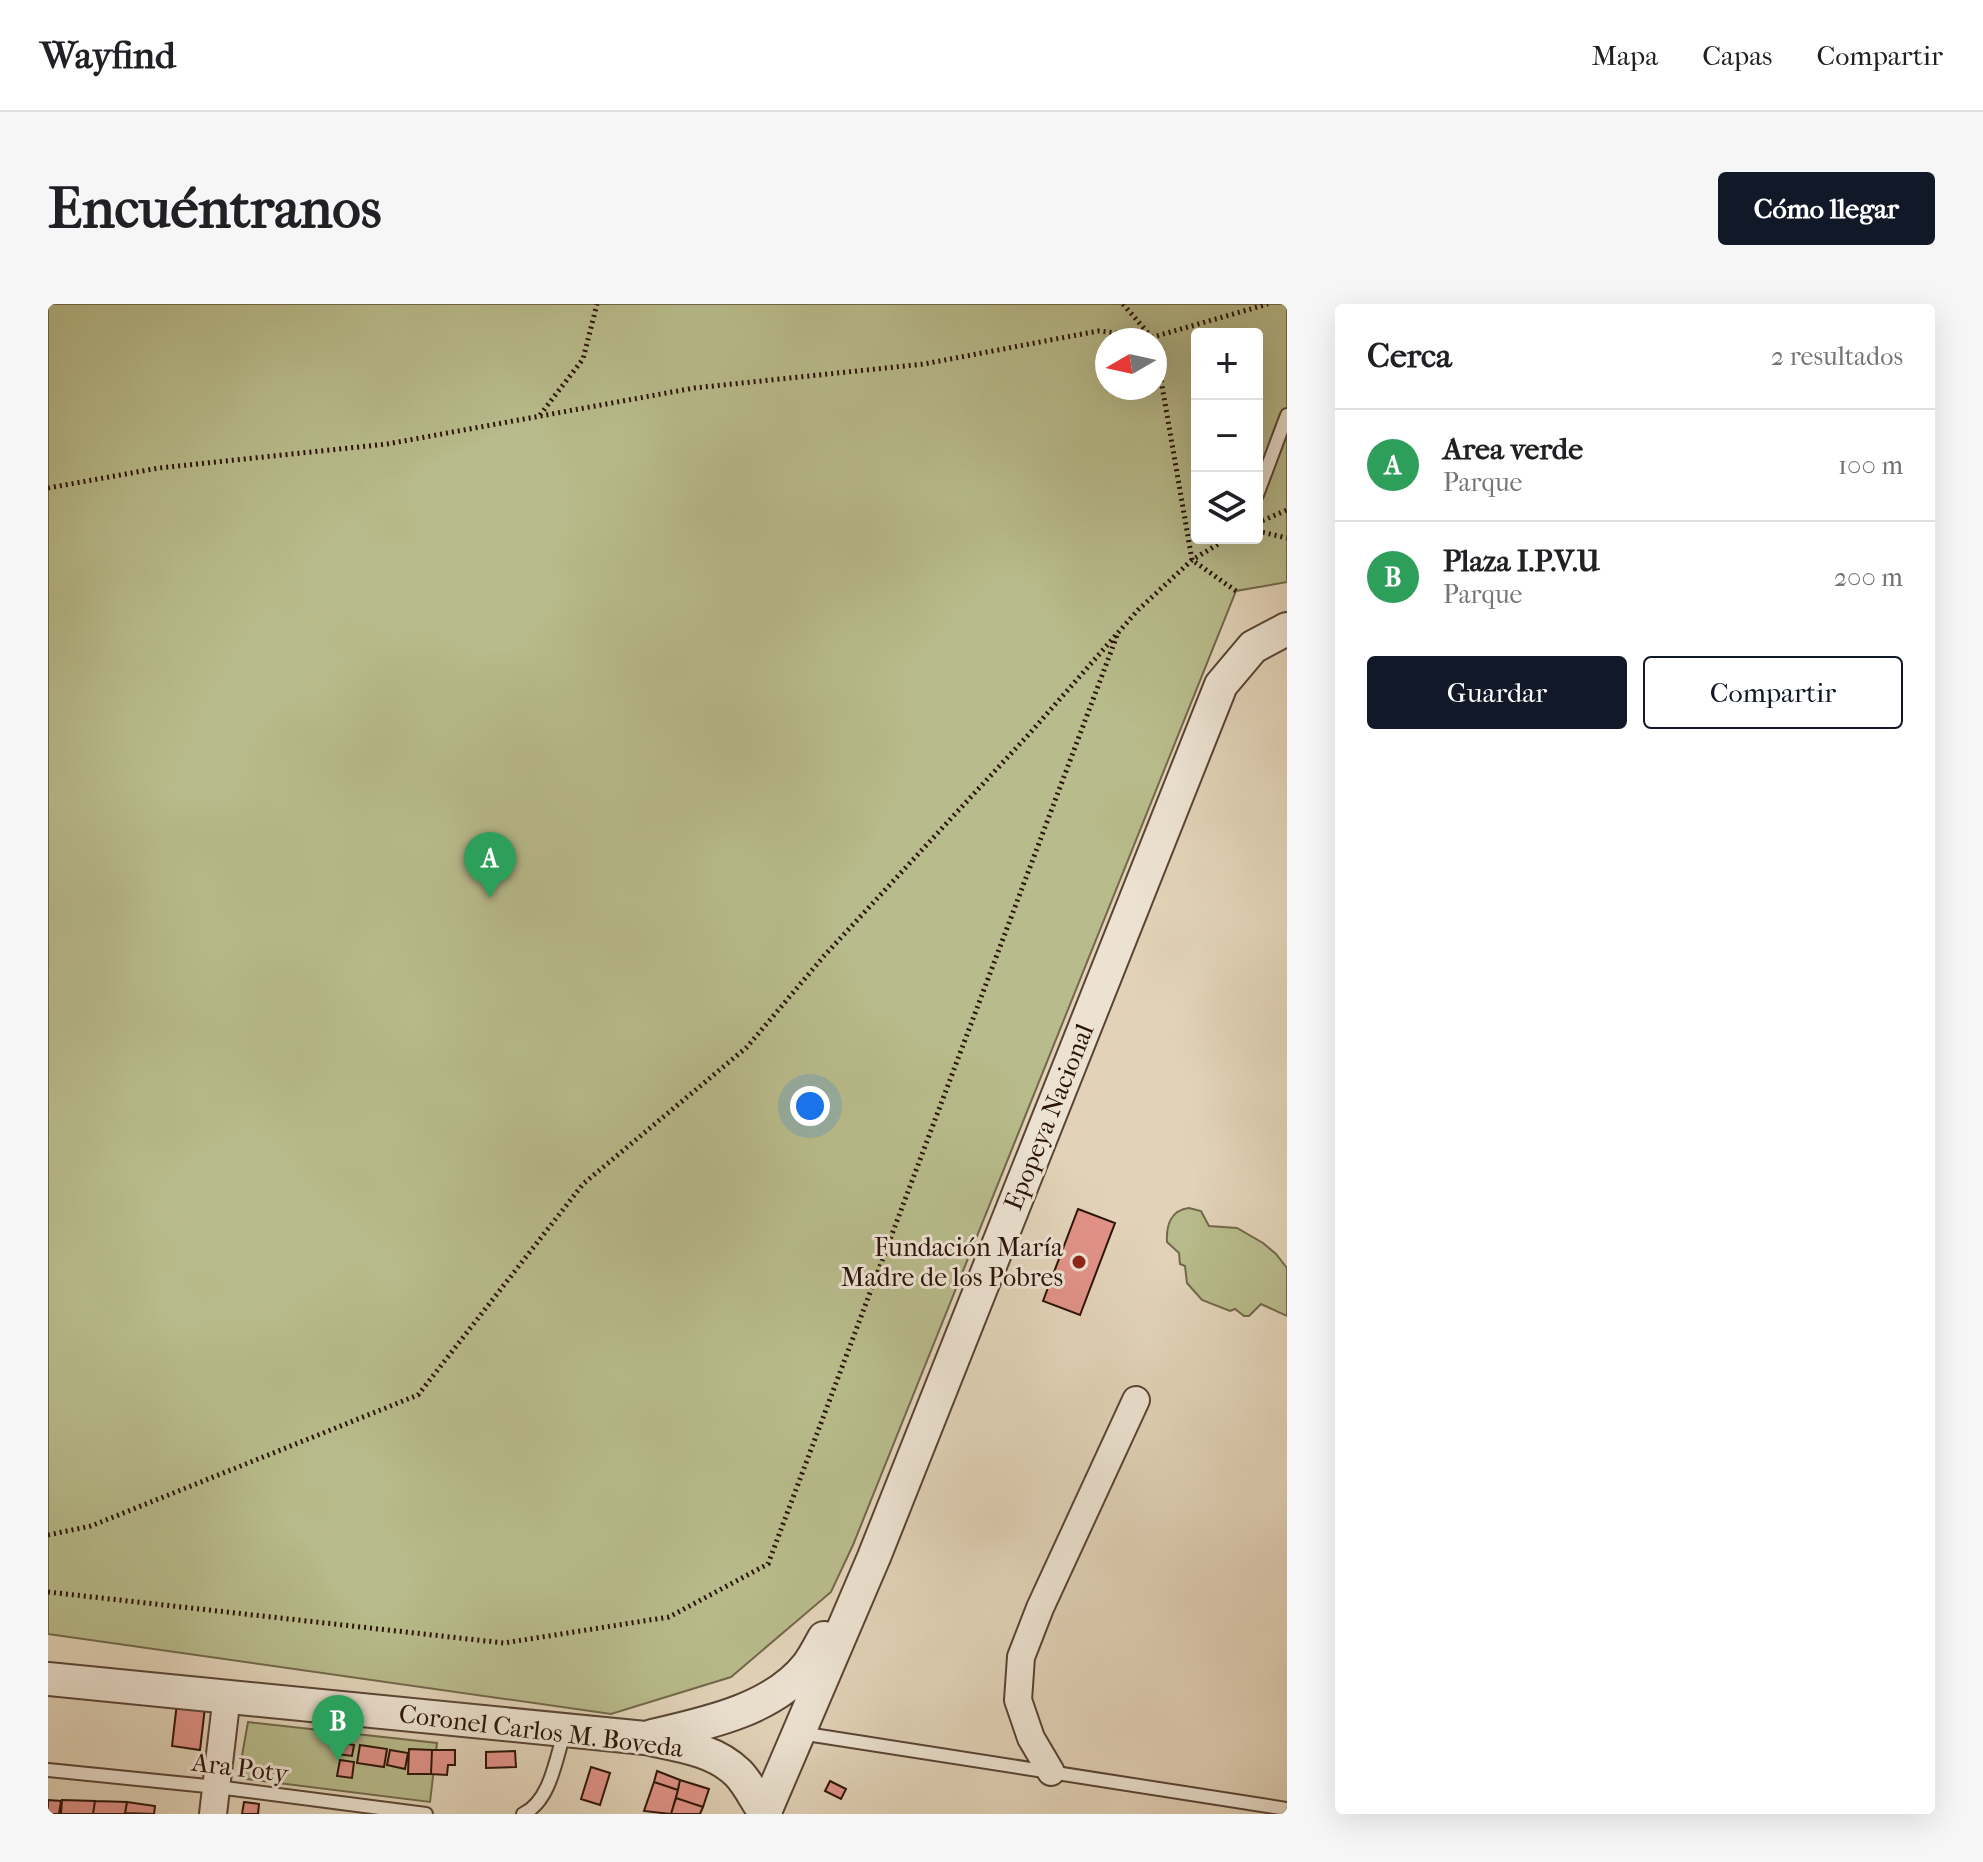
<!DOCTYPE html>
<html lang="es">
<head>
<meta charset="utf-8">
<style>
  body { margin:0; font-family:"IM FELL French Canon",serif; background:#f6f6f6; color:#202124 }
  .controls { position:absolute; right:24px; top:24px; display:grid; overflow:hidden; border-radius:8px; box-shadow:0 8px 32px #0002 }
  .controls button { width:72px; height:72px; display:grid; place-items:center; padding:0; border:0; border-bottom:2px solid #e0e0e0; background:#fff; color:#202124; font:40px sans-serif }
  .compass { position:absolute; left:1047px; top:24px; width:72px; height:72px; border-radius:50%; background:#fff; box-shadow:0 8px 32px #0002; rotate:261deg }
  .you { position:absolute; left:762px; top:802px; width:28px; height:28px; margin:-20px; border:6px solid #fff; border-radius:50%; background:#1a73e8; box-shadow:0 0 0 12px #1a73e833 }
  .badge { display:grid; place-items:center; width:52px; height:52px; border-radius:50%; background:#111827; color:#fff; font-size:26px; font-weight:700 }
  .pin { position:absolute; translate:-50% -66px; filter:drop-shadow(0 2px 4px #0008) }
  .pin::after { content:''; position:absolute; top:42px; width:28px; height:24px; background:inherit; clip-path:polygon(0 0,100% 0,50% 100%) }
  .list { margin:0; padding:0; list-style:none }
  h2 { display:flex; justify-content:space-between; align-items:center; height:104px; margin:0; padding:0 32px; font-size:34px }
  h2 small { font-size:26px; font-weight:400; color:#757577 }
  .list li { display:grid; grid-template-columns:52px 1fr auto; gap:24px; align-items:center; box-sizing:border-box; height:112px; padding:0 32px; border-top:2px solid #e0e0e0 }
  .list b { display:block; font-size:30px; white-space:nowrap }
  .list p { margin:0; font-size:26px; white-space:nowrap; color:#757577 }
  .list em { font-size:26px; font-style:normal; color:#757577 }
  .actions { display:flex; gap:16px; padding:24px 32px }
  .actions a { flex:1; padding:18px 0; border:2px solid #111827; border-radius:8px; text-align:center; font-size:28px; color:#111827 }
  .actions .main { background:#111827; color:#fff }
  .icon { flex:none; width:44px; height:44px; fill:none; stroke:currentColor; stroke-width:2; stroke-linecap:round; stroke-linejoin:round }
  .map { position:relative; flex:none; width:1239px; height:1510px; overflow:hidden; border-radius:8px }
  header { display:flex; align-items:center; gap:48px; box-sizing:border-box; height:112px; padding:0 40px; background:#fff; border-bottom:2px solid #e0e0e0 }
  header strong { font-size:38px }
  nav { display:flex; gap:44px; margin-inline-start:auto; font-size:28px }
  .intro { display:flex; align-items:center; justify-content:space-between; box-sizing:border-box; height:192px; padding:0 48px }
  h1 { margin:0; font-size:56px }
  .button { padding:20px 36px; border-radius:8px; background:#111827; color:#fff; font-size:28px; font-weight:700 }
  main { display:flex; gap:48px; padding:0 48px }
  aside { flex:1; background:#fff; border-radius:8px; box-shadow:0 8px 32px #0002 }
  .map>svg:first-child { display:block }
</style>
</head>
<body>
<header>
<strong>Wayfind</strong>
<nav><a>Mapa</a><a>Capas</a><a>Compartir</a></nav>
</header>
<div class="intro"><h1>Encuéntranos</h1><a class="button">Cómo llegar</a></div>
<main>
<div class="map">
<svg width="1239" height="1510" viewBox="0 0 1239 1510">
  <rect width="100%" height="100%" fill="#e2d3b8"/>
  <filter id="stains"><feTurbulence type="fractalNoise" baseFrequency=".0025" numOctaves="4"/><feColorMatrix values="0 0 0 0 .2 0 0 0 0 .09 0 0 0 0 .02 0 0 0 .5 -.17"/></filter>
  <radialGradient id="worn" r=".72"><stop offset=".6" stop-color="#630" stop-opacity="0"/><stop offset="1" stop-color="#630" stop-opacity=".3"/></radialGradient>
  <path fill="#b8bb8b" stroke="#72684a" stroke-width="2" fill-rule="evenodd" d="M 0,0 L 1239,0 L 1239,278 L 1188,287 L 805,1241 L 783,1288 L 683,1373 L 563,1410 L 0,1330 ZM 1149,30 L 1209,30 L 1209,234 L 1149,234 ZM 1059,36 L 1107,36 L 1107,84 L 1059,84 Z
    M 1141,904 L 1153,907 L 1161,922 L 1189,924 L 1215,939 L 1228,950 L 1239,964 L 1239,1012 L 1213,1000 L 1201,1012 L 1196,1012 L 1187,1005 L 1182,1007 L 1154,996 L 1139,979 L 1137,962 L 1132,960 L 1131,949 L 1119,938 C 1118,921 1123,906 1141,904 Z
    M 200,1418 L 389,1439 L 382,1498 L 190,1474 Z"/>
  <path fill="#e19288" stroke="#2c1409" stroke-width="2" d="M 1030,905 L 1067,919 L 1032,1011 L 995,997 Z
    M 129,1399 L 157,1403 L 152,1446 L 124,1442 Z
    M 291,1438 L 306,1441 L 304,1452 L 289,1450 Z
    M 312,1441 L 339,1445 L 336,1463 L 309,1459 Z
    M 361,1445 L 384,1446 L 383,1470 L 360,1470 Z
    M 342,1446 L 360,1449 L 357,1465 L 339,1461 Z
    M 384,1446 L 407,1446 L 407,1461 L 400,1461 L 399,1471 L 383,1470 Z
    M 467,1447 L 468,1463 L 438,1464 L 438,1448 Z
    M 292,1456 L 306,1458 L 304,1474 L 289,1472 Z
    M 543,1463 L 562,1469 L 552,1501 L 533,1495 Z
    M 609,1467 L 632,1476 L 630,1486 L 606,1478 Z
    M 632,1476 L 661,1485 L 655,1503 L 628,1494 Z
    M 782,1477 L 798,1485 L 793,1495 L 777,1487 Z
    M 606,1478 L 630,1486 L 623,1510 L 596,1507 Z
    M 628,1494 L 655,1503 L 652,1510 L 623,1510 Z
    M 0,1496 L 13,1497 L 11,1510 L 0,1510 Z
    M 14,1496 L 47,1497 L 45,1510 L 13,1510 Z
    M 47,1497 L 79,1498 L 77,1510 L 45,1510 Z
    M 79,1498 L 107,1502 L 106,1510 L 77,1509 Z
    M 196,1498 L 211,1500 L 210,1510 L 194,1510 Z"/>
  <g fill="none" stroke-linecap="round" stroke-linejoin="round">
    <defs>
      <path id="service" d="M 1209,191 L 1239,111
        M 752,1429 L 1239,1505
        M 0,1466 L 169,1483 L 378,1510
        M 475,1510 C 503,1497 508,1453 517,1426"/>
      <path id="minor" d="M 1003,1468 L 983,1434 L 970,1396 L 973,1353 L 992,1304 L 1088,1096
        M 165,1510 L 179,1391"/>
      <path id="tertiary" d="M 0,1375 L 597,1434 C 629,1441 666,1445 690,1469 C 701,1480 708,1497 718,1510
        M 604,1432 C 656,1420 725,1406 760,1361 C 766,1353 771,1343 776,1334
        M 716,1510 L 826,1253 L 1173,381 L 1205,343 L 1239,325"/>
    </defs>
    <use href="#service" stroke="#5a4435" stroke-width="16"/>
    <use href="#minor" stroke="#5a4435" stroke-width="30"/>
    <use href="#tertiary" stroke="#5a4435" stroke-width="36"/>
    <path stroke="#2c1409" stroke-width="5" stroke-dasharray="2 4" stroke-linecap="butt" d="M 1075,0 L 1106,36
      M 1107,41 L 1144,256 L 1188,287
      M 492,111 L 535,55 L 549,0
      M 0,184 L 111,164 L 339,140 L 646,84 L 876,60 L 1050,27 L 1105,33 L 1220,0
      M 1209,219 L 1239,206
      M 1209,227 L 1239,234
      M 0,1231 L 43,1222 L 370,1091 L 535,880 L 699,743 L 776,652 L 982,429 L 1090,306 L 1144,256 L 1180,234
      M 0,1288 L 456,1339 L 621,1313 L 720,1260 L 1070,329"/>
    <use href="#service" stroke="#ece2d1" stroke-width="12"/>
    <use href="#minor" stroke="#ece2d1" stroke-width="26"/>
    <use href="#tertiary" stroke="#ece2d1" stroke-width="32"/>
  </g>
  <circle fill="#8f2418" stroke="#ece2d1" stroke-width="3" cx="1031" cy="958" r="8"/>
  <g text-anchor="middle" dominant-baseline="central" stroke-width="6" stroke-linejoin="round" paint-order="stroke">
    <g font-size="26" fill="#2c1409" stroke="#ece2d1">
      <text transform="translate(1001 813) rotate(-68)">Epopeya Nacional</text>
      <text transform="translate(493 1427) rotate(7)">Coronel Carlos M. Boveda</text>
      <text transform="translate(192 1464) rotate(7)">Ara Poty</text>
    </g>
    <g font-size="26" fill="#2c1409" stroke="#ece2d1" text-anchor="end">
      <text x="1015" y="943">Fundación María<tspan x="1015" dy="30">Madre de los Pobres</tspan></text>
    </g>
  </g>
  <rect width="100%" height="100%" filter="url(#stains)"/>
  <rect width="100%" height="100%" fill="url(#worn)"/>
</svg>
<div class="controls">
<button>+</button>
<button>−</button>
<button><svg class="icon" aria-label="layers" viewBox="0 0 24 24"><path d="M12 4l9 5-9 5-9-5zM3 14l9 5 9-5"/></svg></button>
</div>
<svg class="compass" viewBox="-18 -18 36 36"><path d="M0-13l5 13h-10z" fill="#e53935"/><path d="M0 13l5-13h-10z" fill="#757577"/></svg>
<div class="you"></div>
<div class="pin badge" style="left:442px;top:594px;background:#2e9e5b">A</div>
<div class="pin badge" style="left:290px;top:1457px;background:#2e9e5b">B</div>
</div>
<aside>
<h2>Cerca<small>2 resultados</small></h2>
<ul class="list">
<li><span class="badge" style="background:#2e9e5b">A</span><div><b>Area verde</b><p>Parque</p></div><em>100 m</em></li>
<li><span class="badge" style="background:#2e9e5b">B</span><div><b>Plaza I.P.V.U</b><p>Parque</p></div><em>200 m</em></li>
</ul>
<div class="actions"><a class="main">Guardar</a><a>Compartir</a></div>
</aside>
</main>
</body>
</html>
